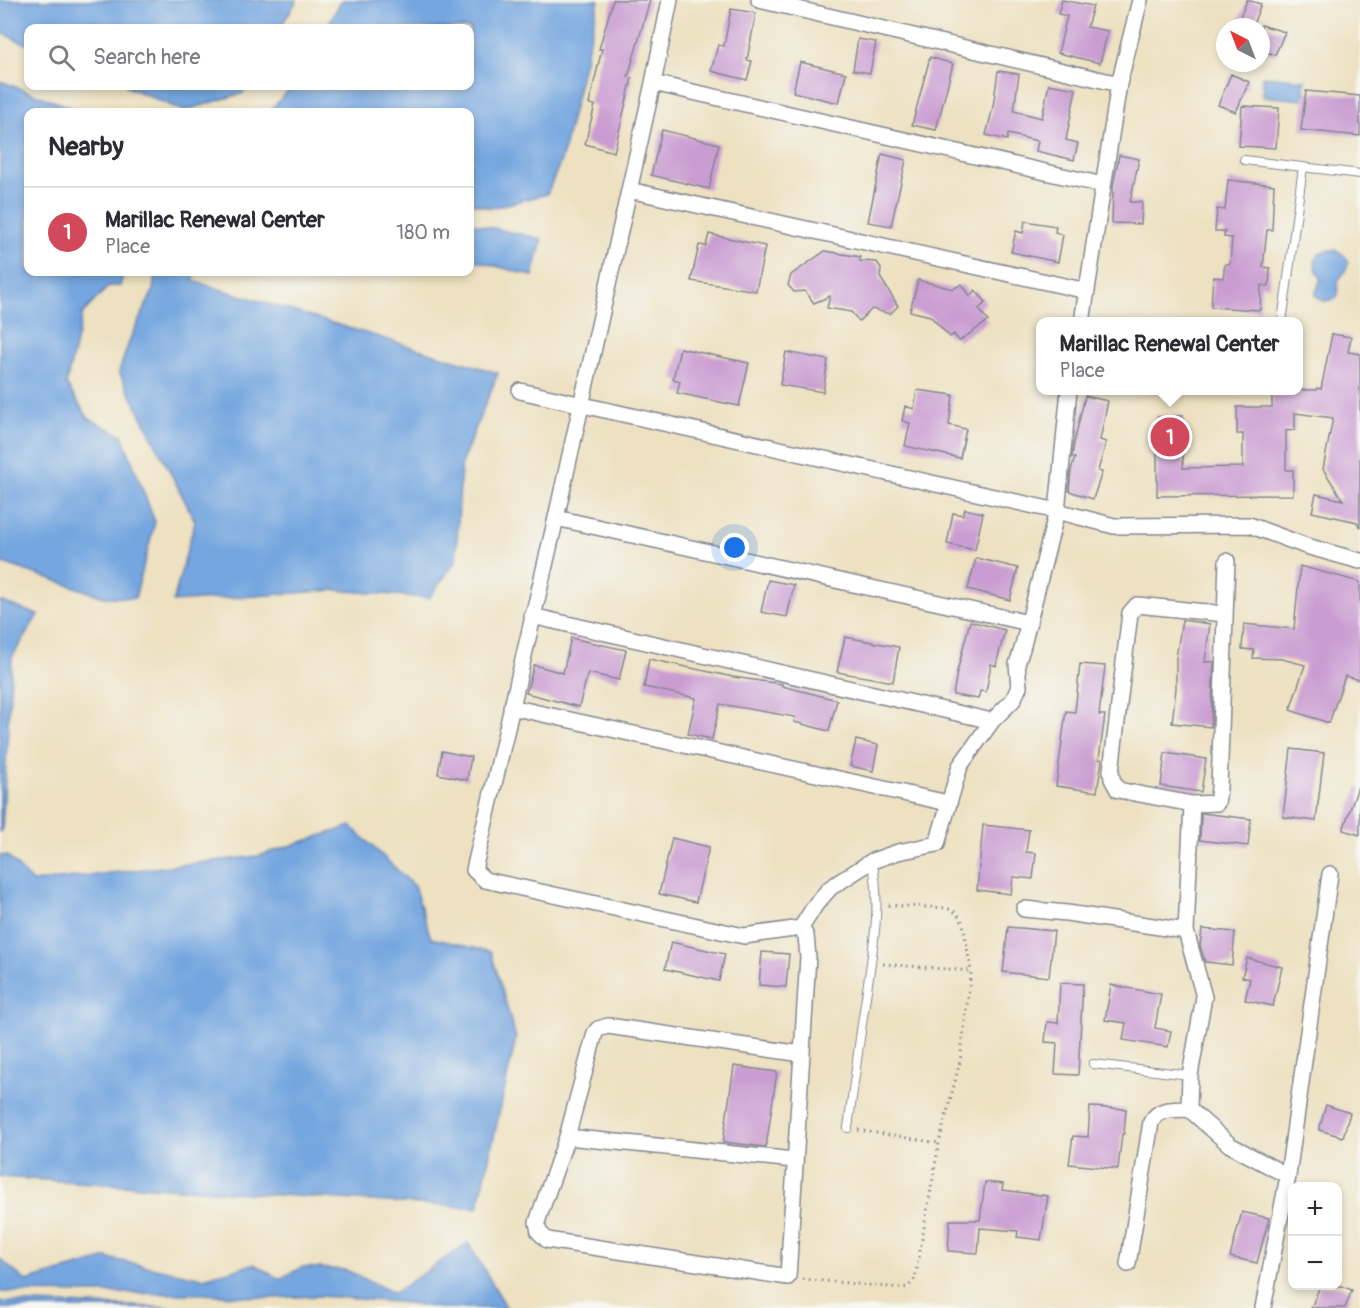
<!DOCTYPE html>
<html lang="en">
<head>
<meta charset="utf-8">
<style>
  body { margin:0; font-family:Pangolin,sans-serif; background:#f7f7f7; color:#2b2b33 }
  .controls { position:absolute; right:18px; bottom:18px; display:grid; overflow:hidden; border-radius:12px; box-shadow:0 3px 9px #0003 }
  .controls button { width:54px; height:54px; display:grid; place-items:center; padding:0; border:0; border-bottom:2px solid #e1e1e2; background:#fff; color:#2b2b33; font:30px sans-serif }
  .compass { position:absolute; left:1216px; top:18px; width:54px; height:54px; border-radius:50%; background:#fff; box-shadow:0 3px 9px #0003; rotate:318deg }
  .you { position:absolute; left:735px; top:548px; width:21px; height:21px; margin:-15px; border:4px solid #fff; border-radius:50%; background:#1a73e8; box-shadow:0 0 0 9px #1a73e833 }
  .badge { display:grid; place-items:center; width:39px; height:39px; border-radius:50%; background:#d1495b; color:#fff; font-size:20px; font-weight:700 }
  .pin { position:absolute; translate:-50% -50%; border:3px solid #fff; box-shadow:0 2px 6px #0006 }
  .popup { position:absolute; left:1036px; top:317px; width:267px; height:78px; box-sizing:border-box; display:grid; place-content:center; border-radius:12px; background:#fff; filter:drop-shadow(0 2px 4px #0005); font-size:20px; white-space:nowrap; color:#7c7c81 }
  .popup b { font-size:22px; color:#2b2b33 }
  .popup::after { content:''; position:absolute; left:50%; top:100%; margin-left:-12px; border:12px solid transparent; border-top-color:#fff }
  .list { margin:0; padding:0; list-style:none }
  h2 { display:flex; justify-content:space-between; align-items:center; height:78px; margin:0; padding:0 24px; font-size:26px }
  h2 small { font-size:20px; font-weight:400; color:#7c7c81 }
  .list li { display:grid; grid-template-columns:39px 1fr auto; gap:18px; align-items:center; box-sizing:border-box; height:90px; padding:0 24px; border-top:2px solid #e1e1e2 }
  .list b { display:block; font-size:22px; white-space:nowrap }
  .list p { margin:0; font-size:20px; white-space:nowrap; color:#7c7c81 }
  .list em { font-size:20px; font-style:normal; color:#7c7c81 }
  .icon { flex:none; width:33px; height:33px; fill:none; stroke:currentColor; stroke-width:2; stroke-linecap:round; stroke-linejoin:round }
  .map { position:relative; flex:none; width:1360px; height:1308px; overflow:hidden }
  .search { position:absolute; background:#fff; box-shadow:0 3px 9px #0003; left:24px; top:24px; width:450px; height:66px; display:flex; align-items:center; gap:15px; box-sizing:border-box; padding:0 21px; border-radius:12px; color:#7c7c81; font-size:22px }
  .panel { position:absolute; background:#fff; box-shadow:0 3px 9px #0003; left:24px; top:108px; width:450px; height:168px; border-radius:12px }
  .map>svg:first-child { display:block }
</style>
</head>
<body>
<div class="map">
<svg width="1360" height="1308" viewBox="0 0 1360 1308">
  <rect width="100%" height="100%" fill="#f6f6f2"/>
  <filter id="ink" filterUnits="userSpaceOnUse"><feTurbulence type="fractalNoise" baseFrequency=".0167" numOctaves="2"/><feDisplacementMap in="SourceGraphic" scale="12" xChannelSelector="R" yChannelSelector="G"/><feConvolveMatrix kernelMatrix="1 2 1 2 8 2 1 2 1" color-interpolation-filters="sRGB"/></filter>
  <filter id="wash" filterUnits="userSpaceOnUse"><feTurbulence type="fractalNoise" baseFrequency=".008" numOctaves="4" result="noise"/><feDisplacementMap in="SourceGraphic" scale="24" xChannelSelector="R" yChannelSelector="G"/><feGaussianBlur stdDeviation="1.35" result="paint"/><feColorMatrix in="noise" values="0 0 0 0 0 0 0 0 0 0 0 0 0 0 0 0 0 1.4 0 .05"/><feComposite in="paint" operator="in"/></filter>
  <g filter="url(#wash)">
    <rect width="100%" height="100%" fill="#ede1c1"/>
    <path fill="#74a6df" stroke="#486a9e" stroke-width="1.5" d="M 0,0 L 297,0 L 280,28 L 28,28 L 28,45 L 0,32 Z
      M 342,0 L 599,0 L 562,158 L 547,194 L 491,208 L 470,203 L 470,112 L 269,112 L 292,86 L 470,86 L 470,28 L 326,28 Z
      M 1263,76 L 1305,80 L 1303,100 L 1263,96 Z
      M 0,81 L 83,112 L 28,112 L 28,272 L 124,272 L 120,286 L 109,286 L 83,313 L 66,384 L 88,418 L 122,435 L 155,522 L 135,598 L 104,597 L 0,562 Z
      M 125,86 L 247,86 L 243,93 L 184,111 Z
      M 470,223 L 542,239 L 533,276 L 470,259 Z
      M 1335,250 C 1355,258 1348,269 1338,281 L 1338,294 L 1336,299 L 1323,301 L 1315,295 L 1321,278 C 1310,262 1315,250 1335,250 Z
      M 155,272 L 196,272 L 193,281 L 498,373 L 461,464 L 456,561 L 429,598 L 336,590 L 173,602 L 195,521 L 119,372 L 130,339 L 153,291 Z
      M 0,601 L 38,615 L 12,657 L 2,831 L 0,832 Z
      M 351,826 L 414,886 L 431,938 L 491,952 L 516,1038 L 478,1208 L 0,1177 L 0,855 L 8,856 L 32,882 L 258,856 Z
      M 468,1243 L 507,1308 L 438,1308 L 408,1303 L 320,1296 L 271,1298 L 202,1294 L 0,1292 L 0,1259 L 26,1281 L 107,1258 L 203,1278 L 254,1264 L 279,1279 L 303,1267 L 346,1270 L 394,1293 Z
      M 0,1302 L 185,1308 L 0,1308 Z"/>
    <g id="blocks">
      <path fill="#ca9dd2" d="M 613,0 L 650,0 L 628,77 L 632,78 L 614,152 L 585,144 L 595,105 L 589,104 L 602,49 L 599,49 Z
        M 1062,0 L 1093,6 L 1087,27 L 1108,31 L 1100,63 L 1058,53 L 1067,16 L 1058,14 Z
        M 1247,0 L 1261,4 L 1252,27 L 1236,27 Z
        M 731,9 L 756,13 L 747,60 L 752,61 L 747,80 L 711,71 L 718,45 L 724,46 Z
        M 1261,25 L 1285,32 L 1275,55 L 1261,50 Z
        M 858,39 L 876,42 L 870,73 L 853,70 Z
        M 930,57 L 953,64 L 936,130 L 912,125 Z
        M 800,62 L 846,73 L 839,103 L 793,92 Z
        M 998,71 L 1019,74 L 1014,111 L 1042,118 L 1049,84 L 1076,89 L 1066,140 L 1078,143 L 1074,160 L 1036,151 L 1038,141 L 1008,134 L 1007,140 L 986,135 L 993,107 Z
        M 1231,74 L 1249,82 L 1236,112 L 1218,105 Z
        M 1306,91 L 1360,96 L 1360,136 L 1301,130 Z
        M 1242,106 L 1279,108 L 1276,148 L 1239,146 Z
        M 662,130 L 719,144 L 709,189 L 651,175 Z
        M 882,154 L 906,160 L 891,226 L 868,222 Z
        M 1119,155 L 1139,159 L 1130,202 L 1142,202 L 1141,224 L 1112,223 L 1113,186 Z
        M 1228,180 L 1274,185 L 1272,230 L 1267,230 L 1263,267 L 1270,268 L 1269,286 L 1261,285 L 1260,310 L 1211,307 L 1213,277 L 1223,278 L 1225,264 L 1230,264 L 1232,238 L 1224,237 L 1225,231 L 1215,231 L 1217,209 L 1225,210 Z
        M 1025,221 L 1056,226 L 1055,232 L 1063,235 L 1058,262 L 1011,252 L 1016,231 L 1023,233 Z
        M 709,234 L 765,246 L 756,291 L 691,281 L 699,245 L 706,246 Z
        M 825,251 L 860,257 L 860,261 L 877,262 L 881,268 L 880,277 L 898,306 L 890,314 L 872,309 L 859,321 L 851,312 L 827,308 L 830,296 L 814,303 L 805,291 L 794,292 L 788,285 L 791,275 Z
        M 918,280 L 953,289 L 962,284 L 970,296 L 975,290 L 986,302 L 979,309 L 988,321 L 959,341 L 954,334 L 950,337 L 930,316 L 910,311 Z
        M 1332,334 L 1351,337 L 1348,352 L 1360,354 L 1360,528 L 1357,522 L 1312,512 L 1316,494 L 1343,500 L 1323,469 L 1333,418 L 1295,413 L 1295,430 L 1286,431 L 1286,470 L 1293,470 L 1293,495 L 1157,496 L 1157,417 L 1183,416 L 1183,468 L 1243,467 L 1243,434 L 1237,434 L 1237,407 L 1272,407 L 1272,390 L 1316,390 L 1317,388 L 1321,389 Z
        M 680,348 L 749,363 L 739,406 L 677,393 L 680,381 L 673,379 Z
        M 786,352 L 828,360 L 823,392 L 780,385 Z
        M 917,390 L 953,395 L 949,425 L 966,429 L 960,458 L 905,446 L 910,423 L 902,421 L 905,406 L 914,409 Z
        M 1085,396 L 1108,401 L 1100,440 L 1106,442 L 1098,471 L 1102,472 L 1093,499 L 1069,491 L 1071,470 L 1075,458 L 1072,457 L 1074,443 Z
        M 965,509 L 983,513 L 975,550 L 947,544 L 953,513 L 963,515 Z
        M 976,558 L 1018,568 L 1010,600 L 968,589 Z
        M 1300,566 L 1360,582 L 1360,680 L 1345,676 L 1329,723 L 1290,710 L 1305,665 L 1282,659 L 1253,658 L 1254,650 L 1242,649 L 1244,624 L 1294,629 Z
        M 768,580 L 794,585 L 787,617 L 761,612 Z
        M 1182,620 L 1210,624 L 1205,662 L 1214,662 L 1211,727 L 1172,723 L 1176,688 L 1176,658 Z
        M 970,621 L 1005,630 L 996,666 L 991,664 L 986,692 L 980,691 L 978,699 L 953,695 L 957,672 Z
        M 845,637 L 899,647 L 893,682 L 837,672 Z
        M 571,638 L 626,650 L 619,680 L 588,673 L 579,707 L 526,693 L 534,665 L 563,673 Z
        M 649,659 L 733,677 L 782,684 L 782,686 L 837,700 L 829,731 L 794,722 L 795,717 L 720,704 L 712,739 L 688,734 L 696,698 L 644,687 Z
        M 1080,664 L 1105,666 L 1099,715 L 1105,715 L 1099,759 L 1102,760 L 1097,792 L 1056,786 L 1066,711 L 1075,712 Z
        M 856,740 L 878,745 L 873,771 L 850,766 Z
        M 1291,749 L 1324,753 L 1316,821 L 1283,817 Z
        M 442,751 L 471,757 L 467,780 L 438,774 Z
        M 1165,753 L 1206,759 L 1201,792 L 1161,786 Z
        M 1358,787 L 1360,787 L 1360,835 L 1343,830 Z
        M 1201,813 L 1251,819 L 1248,846 L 1200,840 Z
        M 983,825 L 1029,830 L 1026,852 L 1036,853 L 1033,879 L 1013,877 L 1011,894 L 977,890 Z
        M 672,838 L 709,847 L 696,902 L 659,894 Z
        M 1008,927 L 1054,931 L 1049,977 L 1003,972 Z
        M 1202,929 L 1235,932 L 1232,965 L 1205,962 L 1200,946 Z
        M 671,942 L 725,954 L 719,981 L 665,969 Z
        M 762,952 L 789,954 L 786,987 L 759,985 Z
        M 1247,958 L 1282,967 L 1273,1006 L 1245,1000 L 1250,979 L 1242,977 Z
        M 1060,983 L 1083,984 L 1078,1075 L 1055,1074 L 1057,1043 L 1045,1042 L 1047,1022 L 1058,1023 Z
        M 1111,985 L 1161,994 L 1155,1028 L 1171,1031 L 1168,1047 L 1123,1040 L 1126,1023 L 1105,1020 Z
        M 734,1066 L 777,1072 L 766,1147 L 723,1142 Z
        M 1326,1105 L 1350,1113 L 1343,1137 L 1319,1130 Z
        M 1090,1107 L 1126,1109 L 1124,1134 L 1122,1134 L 1118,1169 L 1069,1164 L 1073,1136 L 1088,1137 Z
        M 985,1182 L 1003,1184 L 1002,1190 L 1048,1196 L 1041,1240 L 1017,1237 L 1018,1231 L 980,1228 L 978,1253 L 948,1251 L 950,1220 L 980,1220 Z
        M 1242,1212 L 1269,1218 L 1257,1263 L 1230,1257 Z
        M 1320,1286 L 1341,1286 L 1352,1290 L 1345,1308 L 1311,1308 Z"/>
    </g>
  </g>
  <g filter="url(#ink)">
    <use href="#blocks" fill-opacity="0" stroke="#848890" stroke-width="1.5"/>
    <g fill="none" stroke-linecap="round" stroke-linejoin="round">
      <defs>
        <path id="lane" d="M 1244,160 L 1360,174
          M 1282,322 L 1303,167
          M 1093,1064 L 1190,1075
          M 848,1128 C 854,1082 860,1036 867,990 C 873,948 882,902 872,861"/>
        <path id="street" d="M 670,0 L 653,83 L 556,518 L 474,870 L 485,880 L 744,936 L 801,928 L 816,904 L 830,888 L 872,861 L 898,852 L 937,844 L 960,766 L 992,721 L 1013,700 L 1019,687 L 1017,664 L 1022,649 L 1057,511 L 1069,390
          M 759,0 L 1119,84
          M 653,83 L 1103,185
          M 629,190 L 1087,291
          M 1082,322 L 1119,84 L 1140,0
          M 520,391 L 1057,511 L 1114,526 L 1249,525 L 1306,546 L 1360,561
          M 556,518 L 1029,623
          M 1225,614 L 1137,605 L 1130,613 L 1111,771 L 1112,779 L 1118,790 L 1192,804 L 1217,803 L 1219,788 L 1227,561
          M 532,616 L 992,721
          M 511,707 L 948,803
          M 1192,804 L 1186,931 L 1204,997 L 1190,1075 L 1189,1109 L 1230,1145 L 1288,1176
          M 1024,909 L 1067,913 L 1186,931
          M 801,928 L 806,936 L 808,957 L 788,1277 L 547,1240 L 539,1232 L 537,1222 L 567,1137 L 595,1033 L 598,1029 L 608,1026 L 802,1054
          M 567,1137 L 794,1160
          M 1128,1264 L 1151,1122 C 1159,1107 1174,1110 1189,1109
          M 1263,1308 L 1288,1176 L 1330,874"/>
      </defs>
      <use href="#lane" stroke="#848890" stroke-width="10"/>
      <use href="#street" stroke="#848890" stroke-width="18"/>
      <path stroke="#848890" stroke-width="3" stroke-dasharray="1.5 4.5" stroke-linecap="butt" d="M 883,964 L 971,971
        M 858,1130 L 939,1143
        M 803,1279 L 901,1288 L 908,1287 L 915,1279 L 939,1143 L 960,1062 L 971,971 L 963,923 L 957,913 L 947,908 L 887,905"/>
      <use href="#lane" stroke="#fff" stroke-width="8"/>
      <use href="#street" stroke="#fff" stroke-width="15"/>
    </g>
  </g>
</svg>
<div class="controls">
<button>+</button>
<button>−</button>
</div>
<svg class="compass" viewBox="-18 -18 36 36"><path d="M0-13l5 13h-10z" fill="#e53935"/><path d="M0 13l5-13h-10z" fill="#7c7c81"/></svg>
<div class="you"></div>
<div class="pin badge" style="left:1170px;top:437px">1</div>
<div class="popup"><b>Marillac Renewal Center</b>Place</div>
<div class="search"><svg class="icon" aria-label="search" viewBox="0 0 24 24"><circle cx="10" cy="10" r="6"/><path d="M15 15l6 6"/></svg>Search here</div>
<section class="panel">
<h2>Nearby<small></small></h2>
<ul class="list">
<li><span class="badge">1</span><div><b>Marillac Renewal Center</b><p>Place</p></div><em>180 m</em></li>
</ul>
</section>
</div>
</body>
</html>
